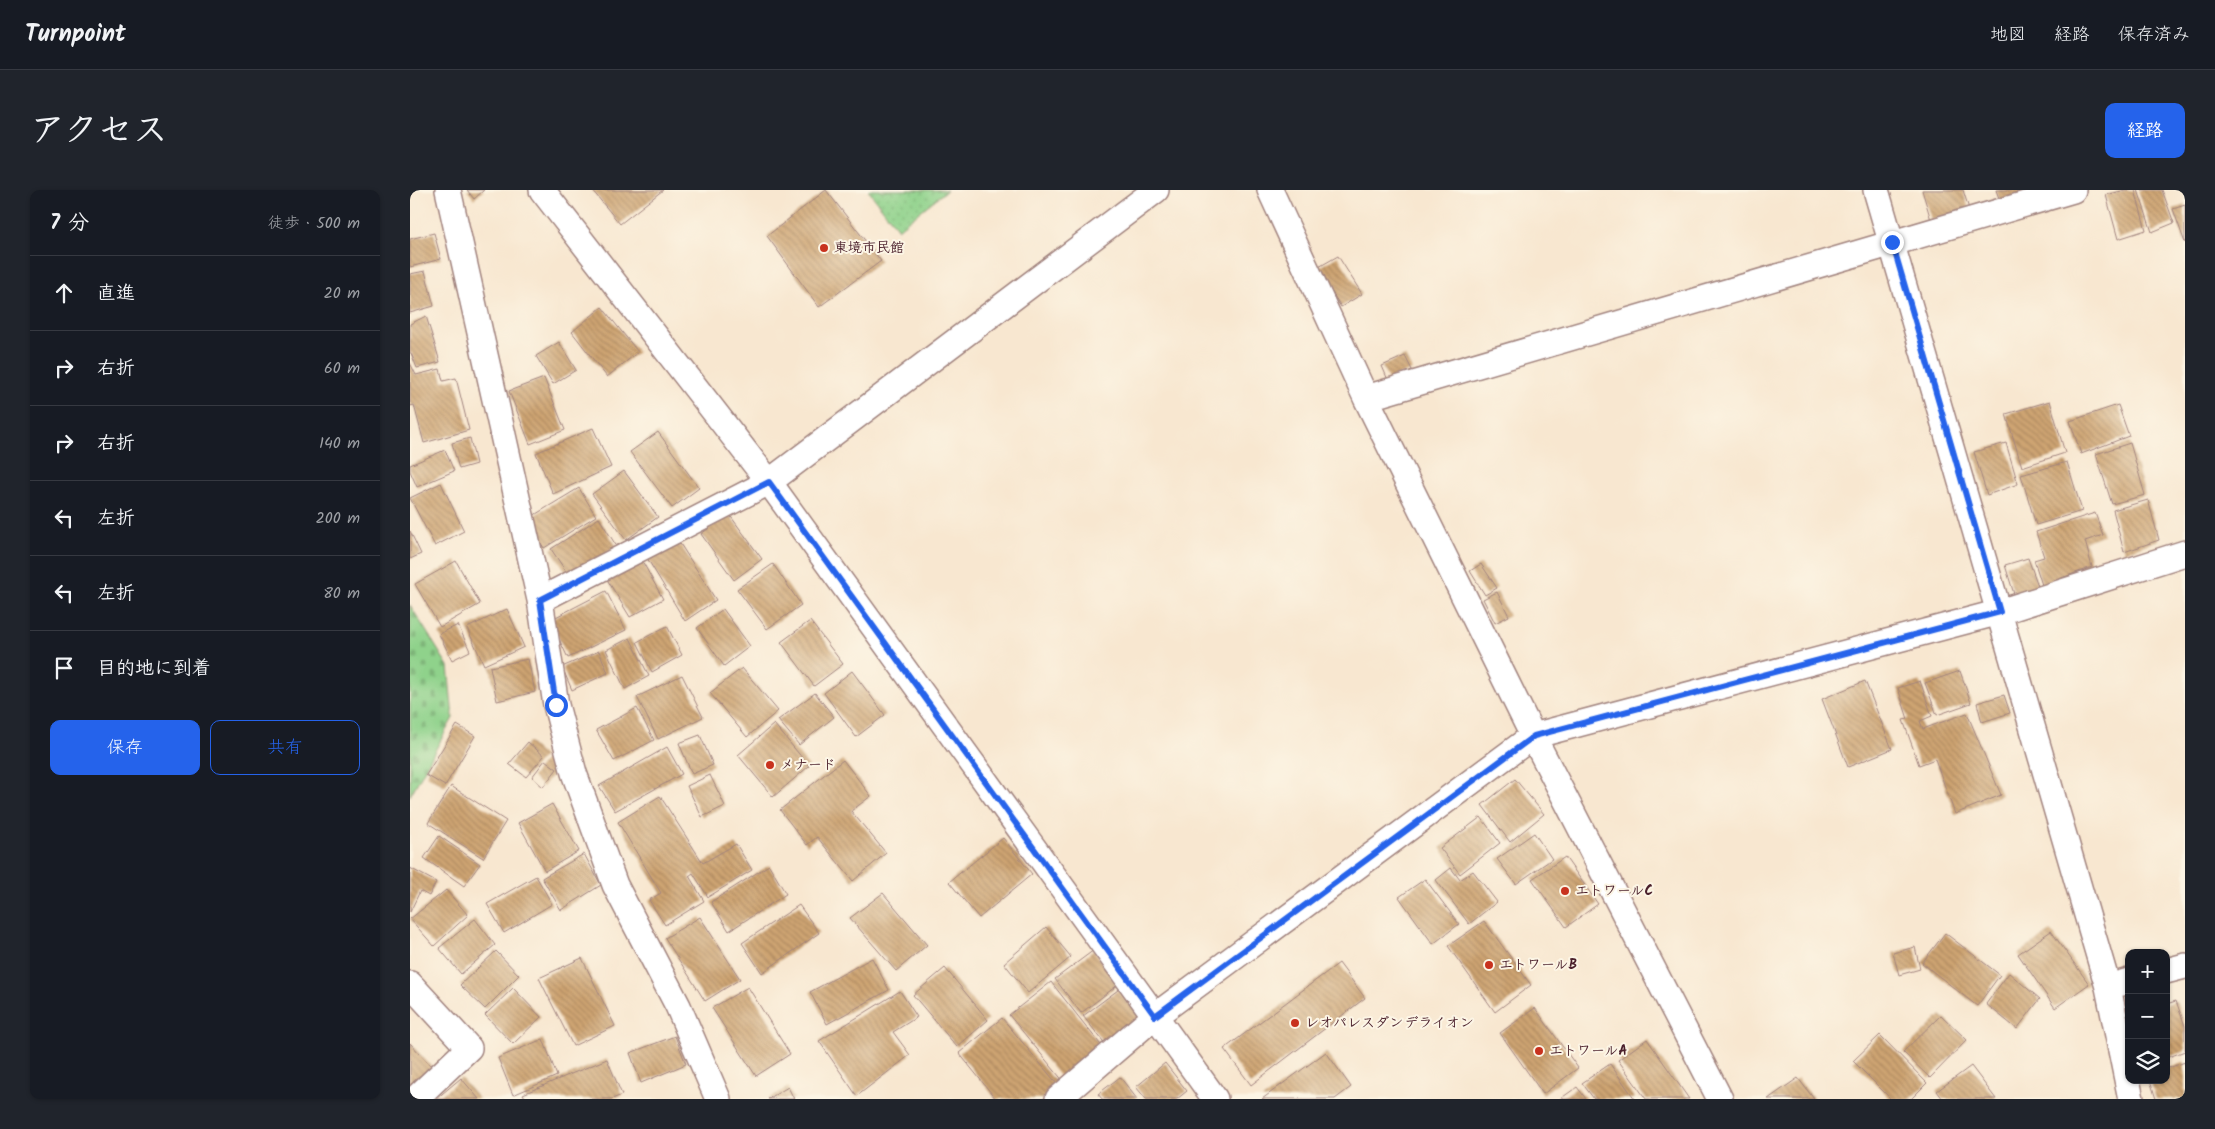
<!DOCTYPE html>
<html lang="ja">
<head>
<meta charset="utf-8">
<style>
  body { margin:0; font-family:Kalam,"Klee One",sans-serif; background:#20242c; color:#f1f3f6 }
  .controls { position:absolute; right:15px; bottom:15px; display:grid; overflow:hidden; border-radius:10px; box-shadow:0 1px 4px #0004 }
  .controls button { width:45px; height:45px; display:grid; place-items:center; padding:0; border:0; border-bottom:1px solid #363941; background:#171b24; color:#f1f3f6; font:25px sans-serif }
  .stop { position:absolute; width:15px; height:15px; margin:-11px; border:4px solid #2563eb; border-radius:50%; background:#fff }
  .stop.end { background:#2563eb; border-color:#fff; box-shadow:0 1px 5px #0008 }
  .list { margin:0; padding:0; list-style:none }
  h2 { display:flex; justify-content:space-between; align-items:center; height:65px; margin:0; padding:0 20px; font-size:21px }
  h2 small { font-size:16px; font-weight:400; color:#9ea1a6 }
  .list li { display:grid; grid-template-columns:32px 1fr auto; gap:15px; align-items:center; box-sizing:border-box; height:75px; padding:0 20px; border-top:1px solid #363941 }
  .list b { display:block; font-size:19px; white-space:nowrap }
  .list em { font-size:16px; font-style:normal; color:#9ea1a6 }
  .actions { display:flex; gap:10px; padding:15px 20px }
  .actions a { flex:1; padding:11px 0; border:1px solid #2563eb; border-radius:10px; text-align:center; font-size:18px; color:#2563eb }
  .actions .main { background:#2563eb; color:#fff }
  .icon { flex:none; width:28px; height:28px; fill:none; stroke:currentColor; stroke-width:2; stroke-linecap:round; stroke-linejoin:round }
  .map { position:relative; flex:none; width:1775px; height:909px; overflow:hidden; border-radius:10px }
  header { display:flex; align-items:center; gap:30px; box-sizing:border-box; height:70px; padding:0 25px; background:#171b24; border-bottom:1px solid #363941 }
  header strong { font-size:24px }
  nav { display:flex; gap:28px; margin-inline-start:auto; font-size:18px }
  .intro { display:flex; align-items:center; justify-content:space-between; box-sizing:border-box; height:120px; padding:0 30px }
  h1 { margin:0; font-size:35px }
  .button { padding:12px 22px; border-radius:10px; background:#2563eb; color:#fff; font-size:18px; font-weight:700 }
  main { display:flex; gap:30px; padding:0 30px }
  aside { flex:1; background:#171b24; border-radius:10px; box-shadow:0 1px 4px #0004 }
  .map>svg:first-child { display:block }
</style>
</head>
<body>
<header>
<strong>Turnpoint</strong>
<nav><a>地図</a><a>経路</a><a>保存済み</a></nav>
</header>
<div class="intro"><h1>アクセス</h1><a class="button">経路</a></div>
<main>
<aside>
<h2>7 分<small>徒歩 · 500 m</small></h2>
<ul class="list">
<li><svg class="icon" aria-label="ahead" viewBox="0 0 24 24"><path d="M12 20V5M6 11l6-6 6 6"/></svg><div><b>直進</b></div><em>20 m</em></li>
<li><svg class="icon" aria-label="right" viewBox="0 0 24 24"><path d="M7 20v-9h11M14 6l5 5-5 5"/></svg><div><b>右折</b></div><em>60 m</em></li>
<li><svg class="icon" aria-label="right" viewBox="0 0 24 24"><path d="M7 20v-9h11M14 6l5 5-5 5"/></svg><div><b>右折</b></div><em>140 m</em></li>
<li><svg class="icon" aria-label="left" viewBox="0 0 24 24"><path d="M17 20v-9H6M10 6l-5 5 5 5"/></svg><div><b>左折</b></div><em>200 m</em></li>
<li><svg class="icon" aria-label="left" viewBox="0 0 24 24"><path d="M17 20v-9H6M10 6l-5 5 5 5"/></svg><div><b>左折</b></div><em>80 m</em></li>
<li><svg class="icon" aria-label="arrive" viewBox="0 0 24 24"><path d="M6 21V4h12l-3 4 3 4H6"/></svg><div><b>目的地に到着</b></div></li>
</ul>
<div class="actions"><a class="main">保存</a><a>共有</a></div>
</aside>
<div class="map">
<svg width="1775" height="909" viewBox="0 0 1775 909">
  <defs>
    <pattern id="green-dots" width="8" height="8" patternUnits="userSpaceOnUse" patternTransform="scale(1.25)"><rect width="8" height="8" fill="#8fd28b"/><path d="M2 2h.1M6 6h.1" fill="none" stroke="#7db478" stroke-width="1.8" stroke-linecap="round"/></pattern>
    <pattern id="cemetery-stones" width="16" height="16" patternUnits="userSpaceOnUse" patternTransform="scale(1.25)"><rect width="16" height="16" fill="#8fd28b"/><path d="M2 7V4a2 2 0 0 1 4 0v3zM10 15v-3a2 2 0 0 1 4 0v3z" fill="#7db478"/></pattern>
    <pattern id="building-back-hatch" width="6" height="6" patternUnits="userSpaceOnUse" patternTransform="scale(1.25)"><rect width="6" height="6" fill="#cea472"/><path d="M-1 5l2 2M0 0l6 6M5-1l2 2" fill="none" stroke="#a9855e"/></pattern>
  </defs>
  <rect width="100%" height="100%" fill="#fcf5e5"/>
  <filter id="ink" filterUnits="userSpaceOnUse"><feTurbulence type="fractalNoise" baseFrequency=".02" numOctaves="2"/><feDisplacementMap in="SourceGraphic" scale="10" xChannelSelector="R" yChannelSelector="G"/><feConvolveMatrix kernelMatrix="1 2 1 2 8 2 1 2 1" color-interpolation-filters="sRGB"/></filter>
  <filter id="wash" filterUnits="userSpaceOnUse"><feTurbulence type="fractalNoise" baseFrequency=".0096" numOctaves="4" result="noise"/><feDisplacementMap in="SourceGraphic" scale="20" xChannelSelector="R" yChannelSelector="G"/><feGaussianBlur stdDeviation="1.12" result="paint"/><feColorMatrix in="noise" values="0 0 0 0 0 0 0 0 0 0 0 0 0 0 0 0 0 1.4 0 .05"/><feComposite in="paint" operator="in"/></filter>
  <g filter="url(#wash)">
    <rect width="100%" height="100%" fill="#f8e7d0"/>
    <path fill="url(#green-dots)" stroke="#6c785b" d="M 458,0 L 537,0 L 488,39 Z"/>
    <path fill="url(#cemetery-stones)" stroke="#6c785b" d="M 0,415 L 38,476 L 43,528 L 0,606 Z"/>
    <g id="blocks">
      <path fill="url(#building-back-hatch)" d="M 57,0 L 74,0 L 64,9 Z
        M 182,0 L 253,0 L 210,34 Z
        M 416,0 L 471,71 L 409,117 L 357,46 Z
        M 1512,0 L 1553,0 L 1559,19 L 1521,30 Z
        M 1586,0 L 1623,0 L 1590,11 Z
        M 1715,0 L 1725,0 L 1736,40 L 1708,49 L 1696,5 Z
        M 1728,0 L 1752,0 L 1764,33 L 1742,42 Z
        M 1775,15 L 1775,53 L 1763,19 Z
        M 24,43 L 31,69 L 0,77 L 0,49 Z
        M 928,66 L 952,104 L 931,117 L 907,78 Z
        M 15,81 L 24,116 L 0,123 L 0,84 Z
        M 192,117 L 228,162 L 197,187 L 162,142 Z
        M 16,126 L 30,172 L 7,178 L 1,163 L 0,163 L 0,134 Z
        M 149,152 L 166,180 L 143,194 L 126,166 Z
        M 995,166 L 1002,180 L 978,190 L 972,176 Z
        M 0,173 L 6,185 L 30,179 L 33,191 L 46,188 L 59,240 L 14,253 L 4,215 L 0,216 Z
        M 134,188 L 155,240 L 120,254 L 99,201 Z
        M 1640,211 L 1655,263 L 1612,277 L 1596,224 Z
        M 1708,215 L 1719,246 L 1671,264 L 1660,231 Z
        M 183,238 L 201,277 L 143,304 L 126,263 Z
        M 248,242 L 289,298 L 262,318 L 220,262 Z
        M 60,248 L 66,274 L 49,279 L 42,253 Z
        M 1596,253 L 1608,294 L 1577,305 L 1564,262 Z
        M 1720,253 L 1735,305 L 1702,314 L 1686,264 Z
        M 35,260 L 44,281 L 7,297 L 0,281 L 0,275 Z
        M 1657,272 L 1672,321 L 1626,335 L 1611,285 Z
        M 214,281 L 248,327 L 216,350 L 182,304 Z
        M 31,293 L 54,341 L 25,356 L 0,308 Z
        M 169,298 L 186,326 L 134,358 L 116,330 Z
        M 1738,310 L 1749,350 L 1714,362 L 1703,320 Z
        M 1685,323 L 1693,345 L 1675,351 L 1682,377 L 1632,395 L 1624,370 L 1634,367 L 1626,342 Z
        M 319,324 L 352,369 L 324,390 L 291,344 Z
        M 189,328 L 207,357 L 159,386 L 141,359 Z
        M 0,341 L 11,364 L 0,369 Z
        M 267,349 L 306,410 L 275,431 L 237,368 Z
        M 230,367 L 253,409 L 220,427 L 195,386 Z
        M 1618,368 L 1628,396 L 1604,404 L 1595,375 Z
        M 46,371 L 70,414 L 30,437 L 5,394 Z
        M 363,374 L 391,415 L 357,439 L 327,399 Z
        M 1071,374 L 1087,398 L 1075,405 L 1060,381 Z
        M 196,401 L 216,440 L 158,468 L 140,430 Z
        M 1087,402 L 1099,426 L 1085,433 L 1073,409 Z
        M 97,419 L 114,457 L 74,475 L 57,438 Z
        M 313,419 L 340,456 L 314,476 L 287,438 Z
        M 400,431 L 433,474 L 404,496 L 371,452 Z
        M 48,435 L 60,461 L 42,470 L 29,444 Z
        M 257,436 L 272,465 L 242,482 L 227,452 Z
        M 220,448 L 239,486 L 215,499 L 196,460 Z
        M 189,461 L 198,483 L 162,500 L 152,477 Z
        M 118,469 L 125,502 L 87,511 L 80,477 Z
        M 332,478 L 368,521 L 337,547 L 300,503 Z
        M 442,481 L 475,525 L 446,547 L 414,503 Z
        M 1550,481 L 1561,513 L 1527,525 L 1515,493 Z
        M 272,485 L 293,527 L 248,549 L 227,507 Z
        M 1455,491 L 1482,559 L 1438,577 L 1412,509 Z
        M 1510,491 L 1522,526 L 1510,531 L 1513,539 L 1557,523 L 1591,605 L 1545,624 L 1525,569 L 1509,575 L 1493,530 L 1498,529 L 1488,498 Z
        M 405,503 L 424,527 L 389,555 L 368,530 Z
        M 1594,505 L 1600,523 L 1572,532 L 1567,513 Z
        M 227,518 L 244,550 L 204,571 L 186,540 Z
        M 364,534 L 399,576 L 363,607 L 328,565 Z
        M 47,535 L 65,546 L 35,596 L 16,585 Z
        M 290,545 L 303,575 L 282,584 L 269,553 Z
        M 118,552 L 134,566 L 116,587 L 99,574 Z
        M 257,557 L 272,584 L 205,621 L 189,596 Z
        M 135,570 L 147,579 L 133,597 L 122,587 Z
        M 433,570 L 461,606 L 441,621 L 476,663 L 443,691 L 407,647 L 397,655 L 370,620 Z
        M 300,585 L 315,616 L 292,627 L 277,596 Z
        M 1105,589 L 1134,624 L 1100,652 L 1072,615 Z
        M 41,596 L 96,631 L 73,668 L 18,633 Z
        M 250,606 L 293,673 L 326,654 L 342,680 L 298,707 L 283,683 L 279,686 L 294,711 L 255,735 L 239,710 L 251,703 L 208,632 Z
        M 142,614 L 169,661 L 135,681 L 108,633 Z
        M 1071,627 L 1090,653 L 1050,684 L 1030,658 Z
        M 1124,643 L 1142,669 L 1106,694 L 1087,669 Z
        M 29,646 L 70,674 L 54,696 L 14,668 Z
        M 593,648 L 622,684 L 569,728 L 539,692 Z
        M 174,664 L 191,695 L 151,720 L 132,688 Z
        M 1155,667 L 1188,714 L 1156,737 L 1122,689 Z
        M 359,675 L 376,704 L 319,741 L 301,712 Z
        M 0,678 L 26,692 L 19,706 L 10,701 L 0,722 Z
        M 1041,678 L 1050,690 L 1063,681 L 1087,712 L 1059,734 L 1026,690 Z
        M 126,686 L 142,714 L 94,743 L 77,714 Z
        M 1015,689 L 1049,734 L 1023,754 L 989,707 Z
        M 36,700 L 58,725 L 24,756 L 0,729 Z
        M 473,703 L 517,755 L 486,781 L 440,728 Z
        M 389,715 L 409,743 L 352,783 L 332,753 Z
        M 290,727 L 330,789 L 295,811 L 255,748 Z
        M 65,729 L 85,755 L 51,784 L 29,758 Z
        M 1074,731 L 1121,795 L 1085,822 L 1038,756 Z
        M 636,737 L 661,767 L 618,803 L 594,773 Z
        M 1641,741 L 1679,794 L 1645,818 L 1608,764 Z
        M 1535,743 L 1590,785 L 1567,816 L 1512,773 Z
        M 1505,757 L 1510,779 L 1489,785 L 1483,763 Z
        M 684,760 L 709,794 L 671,823 L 645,789 Z
        M 86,761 L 109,785 L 75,819 L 50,795 Z
        M 172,768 L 205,836 L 163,856 L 129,788 Z
        M 462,768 L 479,800 L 417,834 L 400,802 Z
        M 929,773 L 955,808 L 841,895 L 814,859 Z
        M 535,778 L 578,830 L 547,857 L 503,805 Z
        M 1599,783 L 1630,809 L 1607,839 L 1576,814 Z
        M 641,792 L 694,859 L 654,892 L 599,825 Z
        M 338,797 L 380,864 L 346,886 L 302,818 Z
        M 712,797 L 735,827 L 697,856 L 673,826 Z
        M 103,798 L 131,827 L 103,854 L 75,825 Z
        M 490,801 L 507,827 L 483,842 L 500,865 L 447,906 L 409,851 Z
        M 1766,811 L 1775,836 L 1775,861 L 1756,868 L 1756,814 Z
        M 1125,818 L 1168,878 L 1133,904 L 1090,843 Z
        M 1531,825 L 1557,850 L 1520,888 L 1493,862 Z
        M 592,828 L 649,896 L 633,909 L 586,909 L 549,863 Z
        M 1470,845 L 1517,893 L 1501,909 L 1481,909 L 1443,871 Z
        M 265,846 L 276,874 L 231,893 L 220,863 Z
        M 133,849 L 147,886 L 103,905 L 88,868 Z
        M 1237,849 L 1279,909 L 1236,909 L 1208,870 Z
        M 0,853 L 22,877 L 0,899 Z
        M 916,862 L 941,897 L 925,909 L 852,909 Z
        M 197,869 L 212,905 L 202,909 L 116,909 L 113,904 Z
        M 1775,872 L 1775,909 L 1746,909 L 1740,890 L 1756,890 L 1756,879 Z
        M 755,873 L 777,901 L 767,909 L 736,909 L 726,897 Z
        M 1200,874 L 1225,909 L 1184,909 L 1172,893 Z
        M 1561,876 L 1586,909 L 1533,909 L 1527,901 Z
        M 710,887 L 727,909 L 692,909 L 688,904 Z
        M 51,888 L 69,909 L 26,909 Z
        M 1388,888 L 1404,909 L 1358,909 Z
        M 378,897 L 384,909 L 358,909 Z
        M 1167,897 L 1176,909 L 1150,909 Z"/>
    </g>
  </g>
  <g filter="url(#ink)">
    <use href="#blocks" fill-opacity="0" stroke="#a1837e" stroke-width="1"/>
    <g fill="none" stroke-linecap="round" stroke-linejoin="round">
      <defs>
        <path id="street" d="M 38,0 L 130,410 L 146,515 L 164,583 L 205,695 L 268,816 L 308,909
          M 132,0 L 359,292 L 805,909
          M 860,0 L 956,208 L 1123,546 L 1310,909
          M 1466,0 L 1698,797 L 1721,909
          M 956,208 L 1663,0
          M 130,410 L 359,292 L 746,0
          M 1756,781 L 1775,776
          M 0,794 L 59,858 L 5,909
          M 1698,797 L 1719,791
          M 648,909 L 745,826 L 1123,546 L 1590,422 L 1775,363"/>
      </defs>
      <use href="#street" stroke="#a1837e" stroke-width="28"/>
      <use href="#street" stroke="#fff" stroke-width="25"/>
    </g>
  </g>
  <g fill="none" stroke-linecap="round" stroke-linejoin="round" filter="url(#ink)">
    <path stroke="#2563eb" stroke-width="6" d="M 146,515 L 130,410 L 359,292 L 745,826 L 1124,546 L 1590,422 L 1482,52"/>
  </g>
  <g fill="#c8321e" stroke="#fcf5e5" stroke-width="2">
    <circle cx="414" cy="58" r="5"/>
    <circle cx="360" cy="575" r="5"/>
    <circle cx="1155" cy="701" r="5"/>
    <circle cx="1079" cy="775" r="5"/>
    <circle cx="885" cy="833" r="5"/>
    <circle cx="1129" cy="861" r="5"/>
  </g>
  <g text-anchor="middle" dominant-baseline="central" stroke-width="4" stroke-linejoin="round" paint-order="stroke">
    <g font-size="14" font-weight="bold" fill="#4a1f2b" stroke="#fcf5e5" text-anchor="start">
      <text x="424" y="58">東境市民館</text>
      <text x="370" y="575">メナード</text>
      <text x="1165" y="701">エトワールC</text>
      <text x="1089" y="775">エトワールB</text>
      <text x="895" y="833">レオパレスダンデライオン</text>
      <text x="1139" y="861">エトワールA</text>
    </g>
  </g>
</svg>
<div class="controls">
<button>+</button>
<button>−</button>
<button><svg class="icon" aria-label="layers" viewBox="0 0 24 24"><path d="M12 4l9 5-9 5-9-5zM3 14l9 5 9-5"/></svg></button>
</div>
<div class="stop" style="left:146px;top:515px"></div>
<div class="stop end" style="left:1482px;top:52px"></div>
</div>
</main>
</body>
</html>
